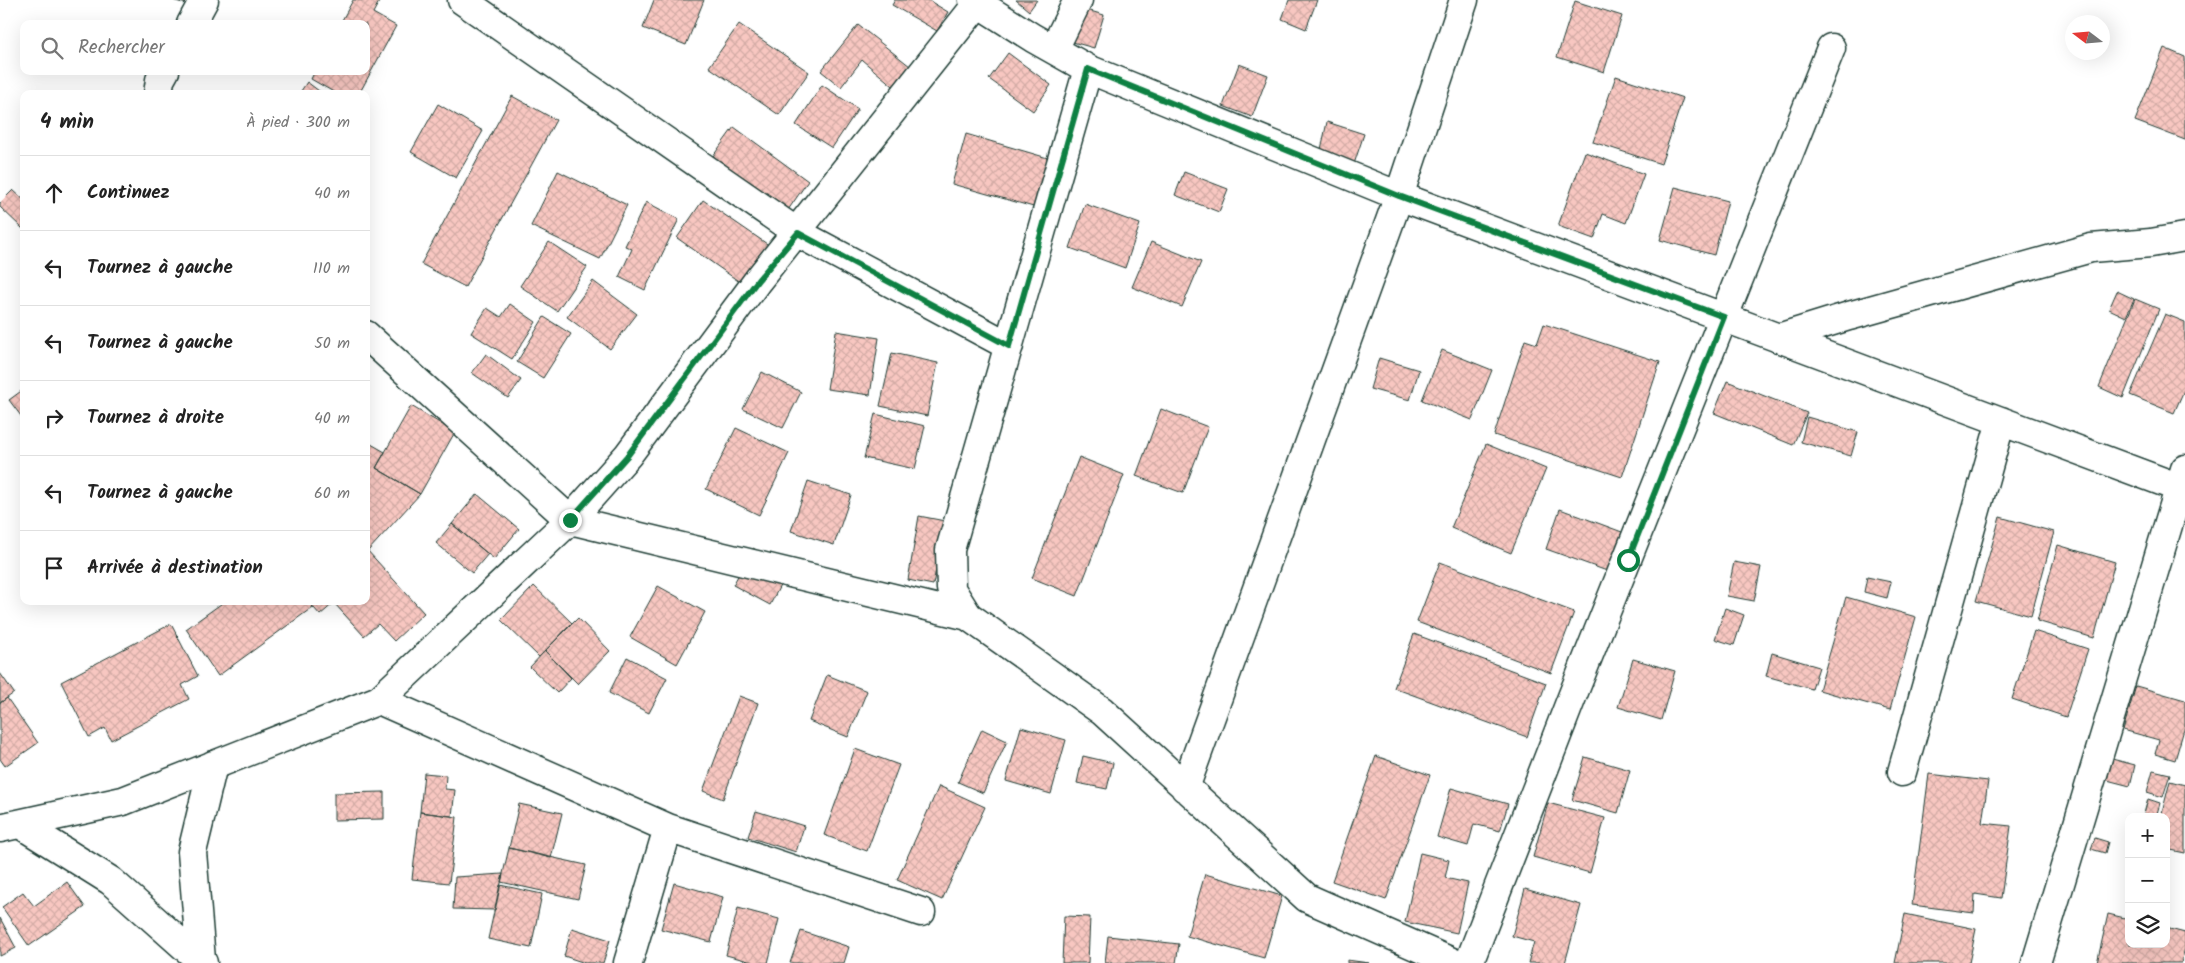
<!DOCTYPE html>
<html lang="fr">
<head>
<meta charset="utf-8">
<style>
  body { margin:0; font-family:Kalam,sans-serif; background:#f2f2f2; color:#222 }
  .controls { position:absolute; right:15px; bottom:15px; display:grid; overflow:hidden; border-radius:10px; box-shadow:0 5px 20px #0002 }
  .controls button { width:45px; height:45px; display:grid; place-items:center; padding:0; border:0; border-bottom:1px solid #e0e0e0; background:#fff; color:#222; font:25px sans-serif }
  .compass { position:absolute; left:2065px; top:15px; width:45px; height:45px; border-radius:50%; background:#fff; box-shadow:0 5px 20px #0002; rotate:286deg }
  .stop { position:absolute; width:15px; height:15px; margin:-11px; border:4px solid #0b8043; border-radius:50%; background:#fff }
  .stop.end { background:#0b8043; border-color:#fff; box-shadow:0 1px 5px #0008 }
  .list { margin:0; padding:0; list-style:none }
  h2 { display:flex; justify-content:space-between; align-items:center; height:65px; margin:0; padding:0 20px; font-size:21px }
  h2 small { font-size:16px; font-weight:400; color:#767676 }
  .list li { display:grid; grid-template-columns:32px 1fr auto; gap:15px; align-items:center; box-sizing:border-box; height:75px; padding:0 20px; border-top:1px solid #e0e0e0 }
  .list b { display:block; font-size:19px; white-space:nowrap }
  .list em { font-size:16px; font-style:normal; color:#767676 }
  .icon { flex:none; width:28px; height:28px; fill:none; stroke:currentColor; stroke-width:2; stroke-linecap:round; stroke-linejoin:round }
  .map { position:relative; flex:none; width:2185px; height:963px; overflow:hidden }
  .search { position:absolute; background:#fff; box-shadow:0 5px 20px #0002; left:20px; top:20px; width:350px; height:55px; display:flex; align-items:center; gap:12px; box-sizing:border-box; padding:0 18px; border-radius:10px; color:#767676; font-size:19px }
  .panel { position:absolute; background:#fff; box-shadow:0 5px 20px #0002; left:20px; top:90px; width:350px; height:515px; border-radius:10px }
  .map>svg:first-child { display:block }
</style>
</head>
<body>
<div class="map">
<svg width="2185" height="963" viewBox="0 0 2185 963">
  <defs>
    <pattern id="building-cross-hatch" width="8" height="8" patternUnits="userSpaceOnUse" patternTransform="scale(1.25)"><rect width="8" height="8" fill="#f8c7c1"/><path d="M0 0l8 8M0 8l8-8" fill="none" stroke="#d4aca6"/></pattern>
  </defs>
  <rect width="100%" height="100%" fill="#fff"/>
  <filter id="ink" filterUnits="userSpaceOnUse"><feTurbulence type="fractalNoise" baseFrequency=".02" numOctaves="2"/><feDisplacementMap in="SourceGraphic" scale="10" xChannelSelector="R" yChannelSelector="G"/><feConvolveMatrix kernelMatrix="1 2 1 2 8 2 1 2 1" color-interpolation-filters="sRGB"/></filter>
  <g filter="url(#ink)">
    <path fill="url(#building-cross-hatch)" stroke="#1f3d34" d="M 172,0 L 191,0 L 190,5 Z
      M 353,0 L 380,0 L 373,13 L 396,26 L 359,94 L 337,94 L 311,79 L 315,71 L 366,71 L 366,24 L 340,24 Z
      M 654,0 L 704,0 L 686,45 L 643,28 Z
      M 895,0 L 928,0 L 948,12 L 937,31 L 892,5 Z
      M 1016,0 L 1037,0 L 1029,11 Z
      M 1289,0 L 1317,0 L 1306,29 L 1282,19 Z
      M 1575,1 L 1622,16 L 1604,72 L 1557,57 Z
      M 1080,8 L 1104,15 L 1094,48 L 1069,41 Z
      M 739,24 L 809,72 L 779,115 L 709,67 Z
      M 858,25 L 915,70 L 899,91 L 862,60 L 841,87 L 821,71 Z
      M 2164,48 L 2185,57 L 2185,140 L 2135,121 Z
      M 1008,53 L 1051,85 L 1033,111 L 989,79 Z
      M 1239,64 L 1268,75 L 1252,117 L 1223,106 Z
      M 1616,76 L 1683,98 L 1661,164 L 1593,142 Z
      M 307,82 L 323,94 L 299,94 Z
      M 822,85 L 858,109 L 832,148 L 796,125 Z
      M 512,96 L 556,120 L 465,287 L 421,264 Z
      M 438,104 L 483,131 L 456,178 L 411,152 Z
      M 1327,122 L 1364,134 L 1354,164 L 1320,154 Z
      M 734,127 L 808,181 L 788,210 L 713,156 Z
      M 966,134 L 1051,159 L 1037,208 L 952,184 Z
      M 1585,152 L 1644,174 L 1626,223 L 1603,214 L 1594,239 L 1558,226 Z
      M 558,171 L 627,205 L 600,259 L 531,226 Z
      M 1184,172 L 1228,189 L 1219,212 L 1175,195 Z
      M 1675,187 L 1728,201 L 1714,255 L 1660,240 Z
      M 13,190 L 24,200 L 23,229 L 0,207 L 0,203 Z
      M 703,200 L 770,246 L 744,285 L 677,238 Z
      M 646,202 L 679,219 L 645,290 L 619,277 L 632,249 L 625,246 Z
      M 1085,204 L 1140,224 L 1125,268 L 1070,248 Z
      M 549,242 L 587,267 L 557,311 L 520,286 Z
      M 1151,242 L 1201,262 L 1182,307 L 1132,287 Z
      M 593,281 L 637,314 L 610,349 L 567,317 Z
      M 2117,291 L 2134,299 L 2126,317 L 2109,309 Z
      M 2135,299 L 2159,309 L 2123,398 L 2099,387 Z
      M 510,304 L 536,322 L 512,359 L 471,333 L 487,308 L 501,317 Z
      M 2165,314 L 2185,322 L 2185,388 L 2174,413 L 2130,395 Z
      M 544,317 L 571,334 L 543,378 L 517,362 Z
      M 1544,324 L 1660,362 L 1622,477 L 1494,435 L 1525,340 L 1537,344 Z
      M 836,331 L 879,338 L 870,395 L 827,389 Z
      M 1442,350 L 1492,370 L 1472,420 L 1422,400 Z
      M 892,353 L 938,363 L 927,416 L 880,406 Z
      M 486,354 L 521,380 L 508,398 L 472,373 Z
      M 1379,358 L 1419,370 L 1410,400 L 1370,389 Z
      M 762,372 L 801,392 L 783,428 L 743,409 Z
      M 1727,381 L 1807,413 L 1793,445 L 1714,413 Z
      M 24,389 L 24,420 L 9,400 Z
      M 411,406 L 455,432 L 420,494 L 376,468 Z
      M 1161,409 L 1208,427 L 1183,493 L 1136,476 Z
      M 875,414 L 925,426 L 915,469 L 864,458 Z
      M 1807,417 L 1858,432 L 1851,456 L 1801,442 Z
      M 736,428 L 789,453 L 759,515 L 706,489 Z
      M 371,444 L 385,452 L 376,468 L 420,494 L 368,551 L 366,549 L 366,450 Z
      M 1486,444 L 1546,469 L 1511,553 L 1451,528 Z
      M 1079,457 L 1124,475 L 1077,596 L 1032,578 Z
      M 808,481 L 851,495 L 834,545 L 791,531 Z
      M 477,494 L 519,529 L 494,559 L 452,524 Z
      M 1560,509 L 1622,532 L 1607,571 L 1546,549 Z
      M 919,516 L 945,521 L 933,585 L 908,580 Z
      M 2000,517 L 2054,532 L 2031,616 L 1976,601 Z
      M 452,524 L 488,554 L 472,573 L 436,543 Z
      M 2058,545 L 2115,562 L 2094,638 L 2037,621 Z
      M 753,548 L 789,568 L 770,605 L 733,585 Z
      M 366,549 L 424,613 L 394,641 L 378,624 L 364,636 L 334,603 L 320,615 L 308,601 L 366,601 Z
      M 1440,562 L 1574,612 L 1551,673 L 1417,622 Z
      M 1734,562 L 1761,567 L 1754,601 L 1727,596 Z
      M 1867,577 L 1891,582 L 1887,598 L 1864,592 Z
      M 534,586 L 572,623 L 539,657 L 501,620 Z
      M 658,586 L 705,612 L 677,664 L 630,637 Z
      M 1846,597 L 1916,617 L 1890,710 L 1819,690 Z
      M 225,601 L 308,601 L 313,607 L 218,676 L 186,629 Z
      M 1725,608 L 1744,615 L 1734,645 L 1715,639 Z
      M 578,618 L 610,651 L 578,684 L 545,651 Z
      M 171,624 L 198,676 L 182,685 L 189,699 L 111,740 L 105,728 L 89,737 L 61,682 Z
      M 2034,631 L 2088,649 L 2066,717 L 2012,699 Z
      M 1414,634 L 1546,683 L 1527,737 L 1394,688 Z
      M 545,651 L 571,678 L 557,693 L 530,667 Z
      M 1772,653 L 1819,667 L 1812,689 L 1766,676 Z
      M 627,657 L 667,678 L 649,713 L 609,693 Z
      M 1633,659 L 1675,671 L 1661,720 L 1618,707 Z
      M 0,673 L 14,693 L 0,703 Z
      M 827,675 L 867,691 L 848,737 L 809,721 Z
      M 2136,686 L 2185,700 L 2185,726 L 2175,760 L 2155,754 L 2159,740 L 2123,730 Z
      M 739,696 L 758,703 L 723,799 L 703,791 Z
      M 7,698 L 38,743 L 5,766 L 0,759 L 0,703 Z
      M 1021,727 L 1066,740 L 1051,794 L 1006,781 Z
      M 982,729 L 1007,741 L 983,793 L 958,782 Z
      M 855,749 L 899,765 L 867,851 L 824,835 Z
      M 1083,756 L 1113,763 L 1107,789 L 1077,783 Z
      M 1376,756 L 1430,775 L 1386,900 L 1332,881 Z
      M 1585,757 L 1630,770 L 1618,813 L 1572,800 Z
      M 2112,759 L 2135,765 L 2130,786 L 2107,780 Z
      M 2153,770 L 2170,774 L 2163,797 L 2147,792 Z
      M 424,773 L 446,775 L 445,789 L 455,790 L 452,816 L 420,812 Z
      M 1929,774 L 1988,781 L 1982,823 L 2011,826 L 2001,898 L 1975,894 L 1974,913 L 1912,905 Z
      M 2170,781 L 2185,785 L 2185,853 L 2166,849 L 2166,817 L 2161,817 Z
      M 939,786 L 985,807 L 942,900 L 897,880 Z
      M 1451,788 L 1508,804 L 1500,831 L 1474,824 L 1468,846 L 1437,837 Z
      M 384,792 L 384,819 L 334,820 L 334,793 Z
      M 2148,799 L 2160,803 L 2156,817 L 2143,817 Z
      M 1548,803 L 1605,818 L 1590,873 L 1533,857 Z
      M 519,804 L 562,813 L 551,858 L 509,848 Z
      M 756,811 L 804,826 L 796,852 L 748,837 Z
      M 420,812 L 457,817 L 449,883 L 412,879 Z
      M 2095,838 L 2108,842 L 2105,853 L 2091,849 Z
      M 509,848 L 586,865 L 578,899 L 501,882 Z
      M 1420,853 L 1449,860 L 1445,878 L 1468,883 L 1457,933 L 1405,922 Z
      M 503,874 L 495,910 L 453,909 L 455,877 Z
      M 1205,874 L 1282,896 L 1264,958 L 1187,936 Z
      M 67,882 L 85,907 L 29,946 L 2,907 L 23,892 L 34,906 Z
      M 674,883 L 723,897 L 711,942 L 661,929 Z
      M 500,885 L 542,894 L 531,948 L 488,939 Z
      M 1525,889 L 1581,905 L 1565,963 L 1528,963 L 1534,942 L 1512,936 Z
      M 738,908 L 779,919 L 768,963 L 756,963 L 726,955 Z
      M 1905,914 L 1976,929 L 1969,963 L 1895,963 Z
      M 2108,914 L 2129,919 L 2129,944 L 2166,944 L 2166,928 L 2185,933 L 2185,948 L 2181,963 L 2097,963 Z
      M 1064,916 L 1090,917 L 1088,963 L 1062,963 Z
      M 0,918 L 16,948 L 0,956 Z
      M 572,928 L 610,940 L 603,963 L 585,963 L 564,956 Z
      M 801,931 L 849,947 L 844,963 L 790,963 Z
      M 1108,936 L 1179,944 L 1176,963 L 1105,963 Z
      M 1347,960 L 1369,963 L 1347,963 Z"/>
    <g fill="none" stroke-linecap="round" stroke-linejoin="round">
      <defs>
        <path id="minor" d="M 462,0 L 798,233 L 1009,346
          M 973,0 L 1033,38 L 1088,69 L 1399,196 L 2185,490
          M 191,24 L 204,0
          M 1054,49 L 1078,0
          M 1088,69 L 950,550 L 951,589 L 968,616 L 1102,711 L 1307,898 L 1454,963
          M 158,94 L 160,80 L 165,71
          M 366,335 L 570,520 L 968,616
          M 1778,338 L 1849,316 L 2091,248 L 2151,243 L 2185,237
          M 379,700 L 668,828 L 628,963
          M 1902,772 L 2001,421
          M 1185,788 L 1399,196 L 1464,0
          M 20,824 L 111,881 L 203,963
          M 0,828 L 123,801 L 379,700 L 570,520 L 628,455 L 758,280 L 978,3
          M 668,828 L 921,912
          M 201,960 L 192,852 L 213,765
          M 1469,963 L 1572,697 L 1831,48
          M 2036,963 L 2185,469"/>
      </defs>
      <use href="#minor" stroke="#1f3d34" stroke-width="31"/>
      <use href="#minor" stroke="#fff" stroke-width="28"/>
    </g>
  </g>
  <g fill="none" stroke-linecap="round" stroke-linejoin="round" filter="url(#ink)">
    <path stroke="#0b8043" stroke-width="6" d="M 570,520 L 628,455 L 758,280 L 798,233 L 1009,346 L 1088,69 L 1399,196 L 1724,317 L 1628,560"/>
  </g>
</svg>
<div class="controls">
<button>+</button>
<button>−</button>
<button><svg class="icon" aria-label="layers" viewBox="0 0 24 24"><path d="M12 4l9 5-9 5-9-5zM3 14l9 5 9-5"/></svg></button>
</div>
<svg class="compass" viewBox="-18 -18 36 36"><path d="M0-13l5 13h-10z" fill="#e53935"/><path d="M0 13l5-13h-10z" fill="#767676"/></svg>
<div class="stop" style="left:1628px;top:560px"></div>
<div class="stop end" style="left:570px;top:520px"></div>
<div class="search"><svg class="icon" aria-label="search" viewBox="0 0 24 24"><circle cx="10" cy="10" r="6"/><path d="M15 15l6 6"/></svg>Rechercher</div>
<section class="panel">
<h2>4 min<small>À pied · 300 m</small></h2>
<ul class="list">
<li><svg class="icon" aria-label="ahead" viewBox="0 0 24 24"><path d="M12 20V5M6 11l6-6 6 6"/></svg><div><b>Continuez</b></div><em>40 m</em></li>
<li><svg class="icon" aria-label="left" viewBox="0 0 24 24"><path d="M17 20v-9H6M10 6l-5 5 5 5"/></svg><div><b>Tournez à gauche</b></div><em>110 m</em></li>
<li><svg class="icon" aria-label="left" viewBox="0 0 24 24"><path d="M17 20v-9H6M10 6l-5 5 5 5"/></svg><div><b>Tournez à gauche</b></div><em>50 m</em></li>
<li><svg class="icon" aria-label="right" viewBox="0 0 24 24"><path d="M7 20v-9h11M14 6l5 5-5 5"/></svg><div><b>Tournez à droite</b></div><em>40 m</em></li>
<li><svg class="icon" aria-label="left" viewBox="0 0 24 24"><path d="M17 20v-9H6M10 6l-5 5 5 5"/></svg><div><b>Tournez à gauche</b></div><em>60 m</em></li>
<li><svg class="icon" aria-label="arrive" viewBox="0 0 24 24"><path d="M6 21V4h12l-3 4 3 4H6"/></svg><div><b>Arrivée à destination</b></div></li>
</ul>
</section>
</div>
</body>
</html>
